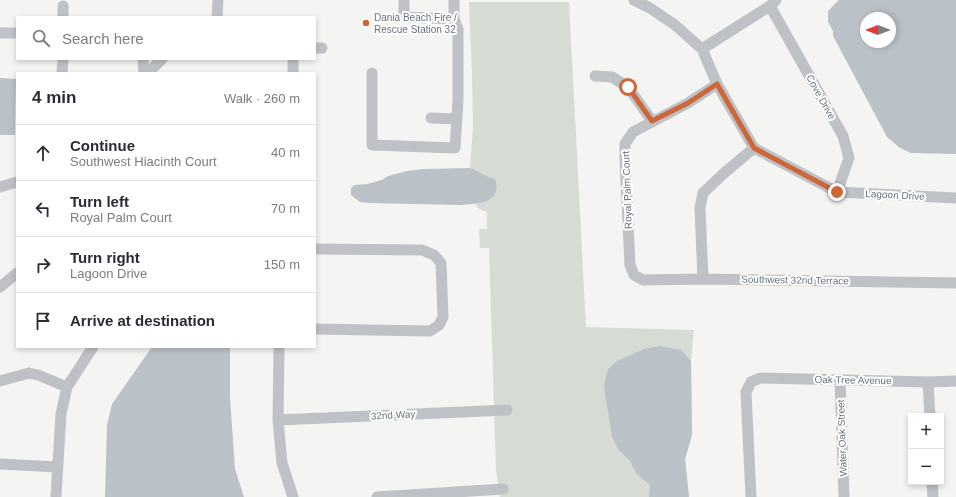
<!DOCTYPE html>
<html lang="en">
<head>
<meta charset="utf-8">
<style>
  body { margin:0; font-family:Arial,sans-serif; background:#f7f7f7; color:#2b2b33 }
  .controls { position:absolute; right:12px; bottom:12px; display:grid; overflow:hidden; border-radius:0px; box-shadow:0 2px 6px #0003 }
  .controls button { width:36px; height:36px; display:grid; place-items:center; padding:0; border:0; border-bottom:1px solid #e1e1e2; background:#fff; color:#2b2b33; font:20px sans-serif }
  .compass { position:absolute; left:860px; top:12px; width:36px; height:36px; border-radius:50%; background:#fff; box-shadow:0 2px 6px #0003; rotate:270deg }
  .stop { position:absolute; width:12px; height:12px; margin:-9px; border:3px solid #cd6639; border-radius:50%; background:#fff }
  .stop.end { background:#cd6639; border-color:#fff; box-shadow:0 1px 4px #0008 }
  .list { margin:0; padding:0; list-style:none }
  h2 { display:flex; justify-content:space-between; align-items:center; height:52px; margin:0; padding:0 16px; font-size:17px }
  h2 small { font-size:13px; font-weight:400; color:#7c7c81 }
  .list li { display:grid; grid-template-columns:26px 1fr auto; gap:12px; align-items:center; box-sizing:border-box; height:56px; padding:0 16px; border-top:1px solid #e1e1e2 }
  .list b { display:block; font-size:15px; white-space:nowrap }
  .list p { margin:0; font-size:13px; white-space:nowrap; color:#7c7c81 }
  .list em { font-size:13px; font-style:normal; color:#7c7c81 }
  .icon { flex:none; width:22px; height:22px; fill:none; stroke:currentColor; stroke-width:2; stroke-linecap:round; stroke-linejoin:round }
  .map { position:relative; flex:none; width:956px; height:497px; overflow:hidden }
  .search { position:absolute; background:#fff; box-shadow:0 2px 6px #0003; left:16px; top:16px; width:300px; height:44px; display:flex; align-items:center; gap:10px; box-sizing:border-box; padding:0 14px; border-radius:0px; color:#7c7c81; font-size:15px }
  .panel { position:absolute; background:#fff; box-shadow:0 2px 6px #0003; left:16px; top:72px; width:300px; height:276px; border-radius:0px }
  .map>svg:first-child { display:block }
</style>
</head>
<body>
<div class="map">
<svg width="956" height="497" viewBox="0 0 956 497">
  <rect width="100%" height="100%" fill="#f4f5f2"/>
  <path fill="#d6dbd3" d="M 469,2 L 569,2 L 586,327 L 694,330 L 691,361 L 692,435 L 685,459 L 689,497 L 500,497 L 496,470 L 489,248 L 480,248 L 479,229 L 487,229 L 487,212 L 479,209 L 475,204 L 491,199 L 495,179 C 486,177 479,171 470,168 L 473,127 L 472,75 Z"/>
  <path fill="#bac1c7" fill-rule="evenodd" d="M 839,0 L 956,0 L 956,154 L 911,153 L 900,148 L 887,137 L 833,36 L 833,31 L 828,22 L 828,11 ZM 866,18 L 890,18 L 890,42 L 866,42 Z
    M 0,78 L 16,79 L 15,135 L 0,135 Z
    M 470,168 C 479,171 486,177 495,179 C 503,203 478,204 461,205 L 368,203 L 360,202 L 351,195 L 351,188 L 355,185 L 367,184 L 382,180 L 388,176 L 407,171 L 424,169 Z
    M 659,346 L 681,350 L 691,361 L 692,435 L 685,459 L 689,497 L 649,497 L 650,485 L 636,473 L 630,461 L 618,449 L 612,437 L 604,386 L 608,369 L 617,361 L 644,349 Z
    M 152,347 L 230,347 L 230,397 L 235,469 L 244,497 L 105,497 L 107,425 L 112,404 Z"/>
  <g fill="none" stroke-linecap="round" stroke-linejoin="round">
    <path stroke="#bec1c5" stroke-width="11" d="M 404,0 L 404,17 L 454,19
      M 634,0 L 650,8 L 675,25 L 702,49 L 717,84 L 754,148 L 837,192 L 956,198
      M 770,6 L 843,136 L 849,158 L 837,192
      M 63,17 L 63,6
      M 217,17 L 218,0
      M 0,33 L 17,33
      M 315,48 L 322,48
      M 702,49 L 770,6 L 776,0
      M 143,59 L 144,73
      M 293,59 L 293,73
      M 62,73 L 63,59
      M 148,73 L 162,59
      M 372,73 L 372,145 L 455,148 L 458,100 L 458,29 L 454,19 L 454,0
      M 595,76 L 612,77 L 628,87 L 652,121
      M 717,84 L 688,103 L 633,132 L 625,144 L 625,161 L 630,265 L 634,275 L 643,280 L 703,279 L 956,283
      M 431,118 L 457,119
      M 0,187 L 17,182
      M 315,249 L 422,250 L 434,255 L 441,263 L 443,317 L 439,325 L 430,331 L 315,329
      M 703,279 L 700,208 L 703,193 L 723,174 L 754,148
      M 0,287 L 17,273
      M 279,347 L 278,420 L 282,463 L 293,497
      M 840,380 L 844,497
      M 0,381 L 29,373 L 38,375 L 67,387
      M 928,382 L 930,416
      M 278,420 L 507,410
      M 0,464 L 57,467
      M 932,482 L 933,497
      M 56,497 L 61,414 L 67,387 L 93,347
      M 377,497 L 503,489
      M 751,497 L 746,392 L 751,382 L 760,378 L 928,382 L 956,381"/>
  </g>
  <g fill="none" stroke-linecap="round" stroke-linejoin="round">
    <path stroke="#cd6639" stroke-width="5" d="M 628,87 L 652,121 L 688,103 L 717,84 L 754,148 L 837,192"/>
  </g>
  <circle fill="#cd6639" stroke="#fff" stroke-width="1.5" cx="366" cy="23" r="4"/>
  <g text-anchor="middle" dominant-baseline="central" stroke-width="4" stroke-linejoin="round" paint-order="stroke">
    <g font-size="10" fill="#67737f" stroke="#fff" text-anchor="start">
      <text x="374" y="17">Dania Beach Fire /<tspan x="374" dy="12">Rescue Station 32</tspan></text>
    </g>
    <g font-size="10" fill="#67737f" stroke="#fff">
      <text transform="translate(821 97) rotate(61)">Cove Drive</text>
      <text transform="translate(627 190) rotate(-92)">Royal Palm Court</text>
      <text transform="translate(895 195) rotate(3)">Lagoon Drive</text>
      <text transform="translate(795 280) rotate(1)">Southwest 32nd Terrace</text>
      <text transform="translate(853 380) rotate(1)">Oak Tree Avenue</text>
      <text transform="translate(393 415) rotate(-3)">32nd Way</text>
      <text transform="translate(842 438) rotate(-92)">Water Oak Street</text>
    </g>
  </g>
</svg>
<div class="controls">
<button>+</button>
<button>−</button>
</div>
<svg class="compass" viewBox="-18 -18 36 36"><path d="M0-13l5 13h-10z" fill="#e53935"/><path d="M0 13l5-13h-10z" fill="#7c7c81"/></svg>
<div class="stop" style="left:628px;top:87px"></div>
<div class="stop end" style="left:837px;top:192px"></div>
<div class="search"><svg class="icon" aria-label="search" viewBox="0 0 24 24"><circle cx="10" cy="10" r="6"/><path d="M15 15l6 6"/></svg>Search here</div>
<section class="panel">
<h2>4 min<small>Walk · 260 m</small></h2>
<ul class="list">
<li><svg class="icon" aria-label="ahead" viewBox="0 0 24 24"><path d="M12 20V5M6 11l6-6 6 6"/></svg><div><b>Continue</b><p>Southwest Hiacinth Court</p></div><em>40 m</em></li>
<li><svg class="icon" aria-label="left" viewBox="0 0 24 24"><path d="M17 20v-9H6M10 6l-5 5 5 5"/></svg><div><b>Turn left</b><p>Royal Palm Court</p></div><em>70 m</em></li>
<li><svg class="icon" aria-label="right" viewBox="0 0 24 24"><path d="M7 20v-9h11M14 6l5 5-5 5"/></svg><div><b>Turn right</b><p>Lagoon Drive</p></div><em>150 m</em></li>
<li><svg class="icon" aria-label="arrive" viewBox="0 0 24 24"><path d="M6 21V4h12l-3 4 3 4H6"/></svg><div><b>Arrive at destination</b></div></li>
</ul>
</section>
</div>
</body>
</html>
